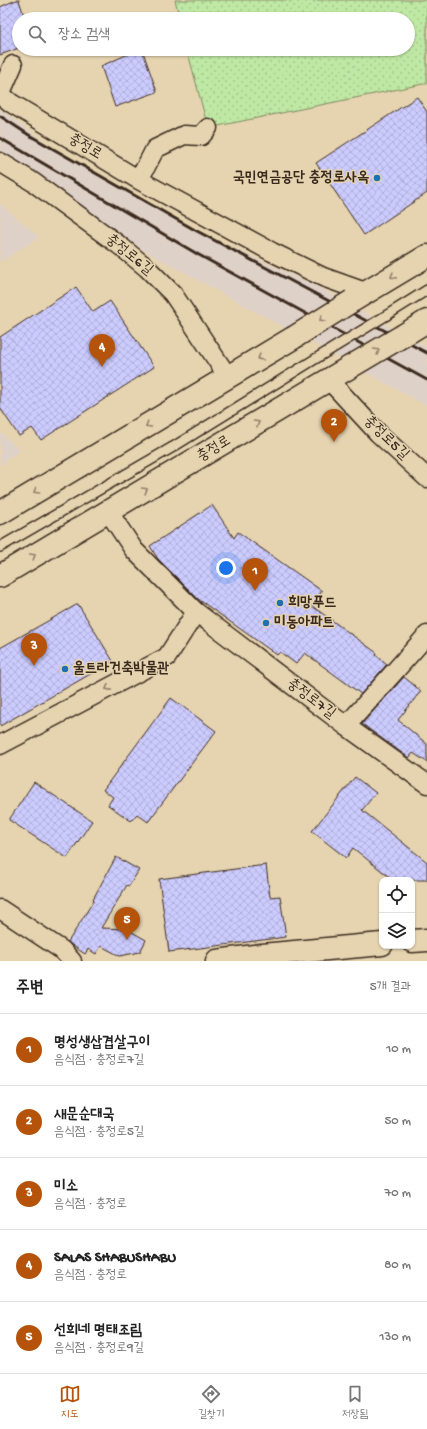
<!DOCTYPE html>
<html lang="ko">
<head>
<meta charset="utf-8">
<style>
  body { margin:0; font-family:"Gochi Hand","Poor Story",sans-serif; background:#f6f6f6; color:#222 }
  .controls { position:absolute; right:12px; bottom:12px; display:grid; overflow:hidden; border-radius:8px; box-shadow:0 1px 3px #0004 }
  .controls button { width:36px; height:36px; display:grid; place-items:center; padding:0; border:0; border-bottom:1px solid #e0e0e0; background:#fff; color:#222; font:20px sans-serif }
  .you { position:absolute; left:226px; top:568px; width:14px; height:14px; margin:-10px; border:3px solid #fff; border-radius:50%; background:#1a73e8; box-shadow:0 0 0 6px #1a73e833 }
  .badge { display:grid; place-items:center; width:26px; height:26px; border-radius:50%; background:#b45309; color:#fff; font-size:13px; font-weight:700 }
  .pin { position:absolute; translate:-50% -33px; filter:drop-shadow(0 1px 2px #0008) }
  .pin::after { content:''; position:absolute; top:21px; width:14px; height:12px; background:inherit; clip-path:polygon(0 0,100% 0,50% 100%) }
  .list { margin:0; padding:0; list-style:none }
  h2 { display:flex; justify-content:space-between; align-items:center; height:52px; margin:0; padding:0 16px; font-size:17px }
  h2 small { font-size:13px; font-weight:400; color:#767676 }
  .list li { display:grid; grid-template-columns:26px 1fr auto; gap:12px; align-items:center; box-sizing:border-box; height:72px; padding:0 16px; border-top:1px solid #e0e0e0 }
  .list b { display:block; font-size:15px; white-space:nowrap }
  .list p { margin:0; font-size:13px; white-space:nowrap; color:#767676 }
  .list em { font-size:13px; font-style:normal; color:#767676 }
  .icon { flex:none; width:22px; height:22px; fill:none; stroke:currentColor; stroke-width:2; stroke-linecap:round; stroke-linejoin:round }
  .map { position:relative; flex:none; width:427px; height:961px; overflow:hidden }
  .search { position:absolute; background:#fff; box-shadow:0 1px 3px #0004; left:12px; right:12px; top:12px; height:44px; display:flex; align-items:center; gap:10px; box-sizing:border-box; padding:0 14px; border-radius:22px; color:#767676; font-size:15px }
  .sheet { height:412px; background:#fff }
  nav { display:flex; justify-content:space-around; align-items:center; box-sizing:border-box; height:56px; border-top:1px solid #e0e0e0; background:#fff; font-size:11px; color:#767676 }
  nav a { display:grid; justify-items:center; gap:2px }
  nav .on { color:#b45309 }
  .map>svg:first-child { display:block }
</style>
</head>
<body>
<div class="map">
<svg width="427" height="961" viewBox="0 0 427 961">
  <defs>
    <pattern id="park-dots" width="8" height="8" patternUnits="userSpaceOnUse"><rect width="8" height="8" fill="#bfe8a4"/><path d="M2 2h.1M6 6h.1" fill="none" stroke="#a5c78d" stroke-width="1.8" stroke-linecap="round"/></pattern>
    <pattern id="building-cross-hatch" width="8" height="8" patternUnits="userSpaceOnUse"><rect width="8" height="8" fill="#cccbfe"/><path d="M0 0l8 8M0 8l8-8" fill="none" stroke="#b0aed9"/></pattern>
  </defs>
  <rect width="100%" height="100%" fill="#e6d4b1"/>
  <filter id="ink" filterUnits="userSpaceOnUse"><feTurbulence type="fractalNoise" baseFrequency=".025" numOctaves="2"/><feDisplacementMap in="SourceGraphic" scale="8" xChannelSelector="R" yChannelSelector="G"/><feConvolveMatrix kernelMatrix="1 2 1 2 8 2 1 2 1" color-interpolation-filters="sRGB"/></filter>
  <g filter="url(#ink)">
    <path fill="#ded1c8" d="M 0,109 L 53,148 L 183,225 L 318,287 L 427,348 L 427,406 L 47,197 L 0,162 Z
      M 0,204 L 39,237 L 0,262 Z
      M 0,432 L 20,450 L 0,465 Z"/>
    <path fill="url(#park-dots)" stroke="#7d8961" d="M 175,0 L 427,0 L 427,84 L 423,84 L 208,128 L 187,49 L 408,49 L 408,19 L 180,19 Z"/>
    <path fill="url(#building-cross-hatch)" stroke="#3b2a1e" d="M 16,0 L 19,0 L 25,19 L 19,19 L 19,48 L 0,55 L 0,7 Z
      M 140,49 L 142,49 L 157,92 L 115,107 L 101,66 Z
      M 417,97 L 427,112 L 427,193 L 364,235 L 316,163 Z
      M 76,287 L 93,312 L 110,301 L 154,367 L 41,440 L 32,428 L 19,436 L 0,408 L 0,337 Z
      M 212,505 L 234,538 L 238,532 L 322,591 L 312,606 L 377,653 L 376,655 L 387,664 L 361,694 L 305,653 L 296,664 L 280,652 L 277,655 L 198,599 L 158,559 L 150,546 Z
      M 78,604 L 113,661 L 0,726 L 0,648 Z
      M 404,677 L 421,691 L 398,720 L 427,744 L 427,762 L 413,753 L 409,758 L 362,724 Z
      M 171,698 L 216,731 L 148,822 L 137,814 L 131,821 L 108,805 L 113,797 L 103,790 Z
      M 355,777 L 376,793 L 362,810 L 427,862 L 427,880 L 393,880 L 353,848 L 346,858 L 312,831 Z
      M 34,782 L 92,821 L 67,858 L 9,820 Z
      M 116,857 L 139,870 L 129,886 L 127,885 L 101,928 L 127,929 L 146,940 L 140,952 L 120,956 L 101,946 L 96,954 L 88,949 L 85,954 L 73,946 L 68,942 L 94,900 L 93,899 Z
      M 266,865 L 270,897 L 280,896 L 286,937 L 169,952 L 159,879 Z"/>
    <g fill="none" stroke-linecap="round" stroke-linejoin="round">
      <defs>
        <path id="lane" d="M 387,315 L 427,290
          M 0,547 L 173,447 L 320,356"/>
        <path id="street" d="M 0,94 L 11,103 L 139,180 L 272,252 L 323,277 L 365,292
          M 0,95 L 13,65
          M 0,162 L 33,182 L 119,245 L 147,268 L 173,294 L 228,377
          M 139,180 L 155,149 L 184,135 L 201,136 L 208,128
          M 329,380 L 378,433 L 427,478
          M 108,511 L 134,550 L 196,612 L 346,726 L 427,784
          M 346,726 L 427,635
          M 0,745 L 167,657 L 196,612
          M 0,909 L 62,950 L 72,961"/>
        <path id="secondary" d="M 412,941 L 427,940
          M 217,961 L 262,955 L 382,944"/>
        <path id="primary" d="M 352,301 L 427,256
          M 404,335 L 427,321
          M 0,513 L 293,338
          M 0,576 L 350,367"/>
      </defs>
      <use href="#lane" stroke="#3b2a1e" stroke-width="12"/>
      <use href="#street" stroke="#3b2a1e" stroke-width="21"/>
      <use href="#secondary" stroke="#3b2a1e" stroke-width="25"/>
      <use href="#primary" stroke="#3b2a1e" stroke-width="25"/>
      <use href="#lane" stroke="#e6d4b1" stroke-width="9"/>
      <use href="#street" stroke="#e6d4b1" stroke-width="18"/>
      <use href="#secondary" stroke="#e6d4b1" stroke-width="22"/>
      <use href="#primary" stroke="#e6d4b1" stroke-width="22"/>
      <path stroke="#3b2a1e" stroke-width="3" d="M 0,116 L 29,135 L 195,230 L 427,353
        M 0,138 L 199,255 L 427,380"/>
      <defs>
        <path id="lane-bridge" d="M 320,356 L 387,315"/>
        <path id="primary-bridge" d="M 293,338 L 352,301
          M 350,367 L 404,335"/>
      </defs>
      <use href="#lane-bridge" stroke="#3b2a1e" stroke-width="12" stroke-linecap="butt"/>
      <use href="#primary-bridge" stroke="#3b2a1e" stroke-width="25" stroke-linecap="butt"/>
      <use href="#lane-bridge" stroke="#e6d4b1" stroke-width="9"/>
      <use href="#primary-bridge" stroke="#e6d4b1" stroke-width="22"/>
    </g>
    <defs><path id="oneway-chevron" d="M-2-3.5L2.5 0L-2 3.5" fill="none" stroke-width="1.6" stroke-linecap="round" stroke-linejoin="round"/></defs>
    <g stroke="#907f68">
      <use href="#oneway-chevron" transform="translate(393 276) rotate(150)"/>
      <use href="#oneway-chevron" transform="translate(322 319) rotate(148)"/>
      <use href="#oneway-chevron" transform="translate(377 351) rotate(-31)"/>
      <use href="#oneway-chevron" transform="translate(260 358) rotate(149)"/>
      <use href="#oneway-chevron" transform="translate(257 423) rotate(-31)"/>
      <use href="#oneway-chevron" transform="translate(148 425) rotate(149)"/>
      <use href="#oneway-chevron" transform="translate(145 490) rotate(-31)"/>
      <use href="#oneway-chevron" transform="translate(36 491) rotate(149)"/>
      <use href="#oneway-chevron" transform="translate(33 556) rotate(-31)"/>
      <use href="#oneway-chevron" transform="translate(108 688) rotate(152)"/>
    </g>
  </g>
  <g fill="#1f6fb2" stroke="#e6d4b1" stroke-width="1.5">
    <circle cx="377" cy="178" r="4"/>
    <circle cx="280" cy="603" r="4"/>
    <circle cx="266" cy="623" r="4"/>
    <circle cx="65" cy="669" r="4"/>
  </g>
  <g text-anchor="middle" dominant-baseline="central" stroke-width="3" stroke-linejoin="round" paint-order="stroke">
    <g font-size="15" fill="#3b2a1e" stroke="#e6d4b1">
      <text transform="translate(85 147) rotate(31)">충정로</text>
      <text transform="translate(129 255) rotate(39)">충정로6길</text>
      <text transform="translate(386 438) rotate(44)">충정로5길</text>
      <text transform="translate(214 449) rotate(-31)">충정로</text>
      <text transform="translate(311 699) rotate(37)">충정로7길</text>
    </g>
    <g font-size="15" font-weight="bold" fill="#3b2a1e" stroke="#e6d4b1" text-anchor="start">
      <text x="369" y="178" text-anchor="end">국민연금공단 충정로사옥</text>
      <text x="288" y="603">희망푸드</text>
      <text x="274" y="623">미동아파트</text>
      <text x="73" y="669">울트라건축박물관</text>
    </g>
  </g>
</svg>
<div class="controls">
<button><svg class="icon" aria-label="locate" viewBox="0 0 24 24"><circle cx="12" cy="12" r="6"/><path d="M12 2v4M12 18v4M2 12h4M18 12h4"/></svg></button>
<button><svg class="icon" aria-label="layers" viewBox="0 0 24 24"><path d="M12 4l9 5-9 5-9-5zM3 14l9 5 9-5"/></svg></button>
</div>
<div class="you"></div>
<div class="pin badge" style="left:255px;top:591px">1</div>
<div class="pin badge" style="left:334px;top:442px">2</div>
<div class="pin badge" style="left:34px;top:666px">3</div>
<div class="pin badge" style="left:102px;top:367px">4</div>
<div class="pin badge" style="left:127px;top:940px">5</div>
<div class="search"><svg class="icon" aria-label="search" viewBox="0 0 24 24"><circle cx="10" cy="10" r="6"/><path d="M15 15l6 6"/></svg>장소 검색</div>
</div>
<section class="sheet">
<h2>주변<small>5개 결과</small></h2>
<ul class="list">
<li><span class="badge">1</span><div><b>명성생삽겹살구이</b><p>음식점 · 충정로7길</p></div><em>10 m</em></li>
<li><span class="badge">2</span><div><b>새문순대국</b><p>음식점 · 충정로5길</p></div><em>50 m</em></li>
<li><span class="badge">3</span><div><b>미소</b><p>음식점 · 충정로</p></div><em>70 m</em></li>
<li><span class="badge">4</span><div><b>SALAS SHABUSHABU</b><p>음식점 · 충정로</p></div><em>80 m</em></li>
<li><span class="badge">5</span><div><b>선희네 명태조림</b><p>음식점 · 충정로9길</p></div><em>130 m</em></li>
</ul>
</section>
<nav>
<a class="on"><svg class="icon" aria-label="map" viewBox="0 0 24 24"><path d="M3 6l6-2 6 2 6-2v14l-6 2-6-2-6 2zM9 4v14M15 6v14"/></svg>지도</a>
<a><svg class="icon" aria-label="directions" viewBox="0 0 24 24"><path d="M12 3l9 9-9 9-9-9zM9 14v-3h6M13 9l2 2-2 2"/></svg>길찾기</a>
<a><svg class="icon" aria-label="saved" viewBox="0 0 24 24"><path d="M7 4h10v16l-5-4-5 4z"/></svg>저장됨</a>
</nav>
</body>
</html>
